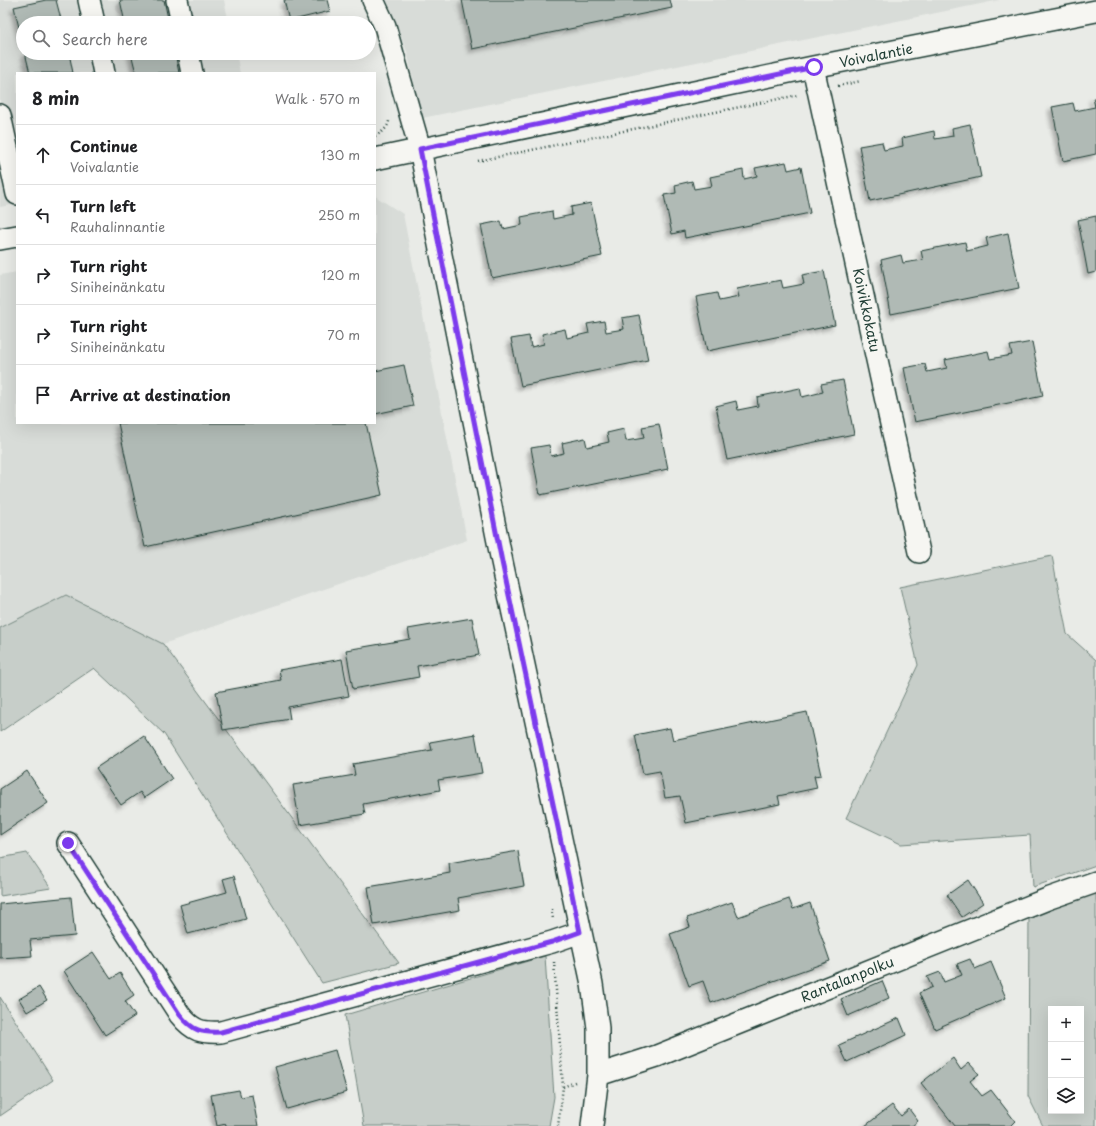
<!DOCTYPE html>
<html lang="en">
<head>
<meta charset="utf-8">
<style>
  body { margin:0; font-family:"Playpen Sans",sans-serif; background:#f2f2f2; color:#202124 }
  .controls { position:absolute; right:12px; bottom:12px; display:grid; overflow:hidden; border-radius:0px; box-shadow:0 4px 16px #0002 }
  .controls button { width:36px; height:36px; display:grid; place-items:center; padding:0; border:0; border-bottom:1px solid #e0e0e0; background:#fff; color:#202124; font:20px sans-serif }
  .stop { position:absolute; width:12px; height:12px; margin:-9px; border:3px solid #7c3aed; border-radius:50%; background:#fff }
  .stop.end { background:#7c3aed; border-color:#fff; box-shadow:0 1px 4px #0008 }
  .list { margin:0; padding:0; list-style:none }
  h2 { display:flex; justify-content:space-between; align-items:center; height:52px; margin:0; padding:0 16px; font-size:17px }
  h2 small { font-size:13px; font-weight:400; color:#757577 }
  .list li { display:grid; grid-template-columns:26px 1fr auto; gap:12px; align-items:center; box-sizing:border-box; height:60px; padding:0 16px; border-top:1px solid #e0e0e0 }
  .list b { display:block; font-size:15px; white-space:nowrap }
  .list p { margin:0; font-size:13px; white-space:nowrap; color:#757577 }
  .list em { font-size:13px; font-style:normal; color:#757577 }
  .icon { flex:none; width:22px; height:22px; fill:none; stroke:currentColor; stroke-width:2; stroke-linecap:round; stroke-linejoin:round }
  .map { position:relative; flex:none; width:1096px; height:1126px; overflow:hidden }
  .search { position:absolute; background:#fff; box-shadow:0 4px 16px #0002; left:16px; top:16px; width:360px; height:44px; display:flex; align-items:center; gap:10px; box-sizing:border-box; padding:0 14px; border-radius:22px; color:#757577; font-size:15px }
  .panel { position:absolute; background:#fff; box-shadow:0 4px 16px #0002; left:16px; top:72px; width:360px; height:352px; border-radius:0px }
  .map>svg:first-child { display:block }
</style>
</head>
<body>
<div class="map">
<svg width="1096" height="1126" viewBox="0 0 1096 1126">
  <defs>
    <filter id="shadow"><feDropShadow dx="-3.5" dy="3.5" stdDeviation="2" flood-color="#0004"/></filter>
  </defs>
  <rect width="100%" height="100%" fill="#e9ebe7"/>
  <filter id="ink" filterUnits="userSpaceOnUse"><feTurbulence type="fractalNoise" baseFrequency=".025" numOctaves="2"/><feDisplacementMap in="SourceGraphic" scale="8" xChannelSelector="R" yChannelSelector="G"/><feConvolveMatrix kernelMatrix="1 2 1 2 8 2 1 2 1" color-interpolation-filters="sRGB"/></filter>
  <g filter="url(#ink)">
    <path fill="#d8dcd8" d="M 0,0 L 224,0 L 229,23 L 23,23 L 23,53 L 236,53 L 240,73 L 17,73 L 17,204 L 0,207 Z
      M 387,0 L 1000,0 L 422,118 L 407,52 Z
      M 375,196 L 403,214 L 467,540 L 163,644 L 66,595 L 0,628 L 0,275 L 17,272 L 17,423 L 375,423 Z"/>
    <path fill="#c7cec9" stroke="#73867e" fill-rule="evenodd" d="M 1052,556 L 1067,634 L 1096,660 L 1096,865 L 1033,887 L 1030,835 L 901,844 L 846,818 L 918,665 L 900,587 Z
      M 66,595 L 163,644 L 399,963 L 322,983 L 164,734 L 94,668 L 0,732 L 0,628 Z
      M 27,853 L 51,888 L 0,896 L 0,858 Z
      M 1096,892 L 1096,1126 L 1043,1126 L 1028,1096 L 1029,915 ZM 1051,1009 L 1081,1009 L 1081,1111 L 1051,1111 Z
      M 545,956 L 554,1097 L 549,1126 L 364,1126 L 345,1015 Z
      M 0,997 L 53,1080 L 0,1116 Z"/>
    <path fill="#b0bab5" stroke="#1f3d34" filter="url(#shadow)" d="M 46,0 L 56,0 L 62,23 L 23,23 L 23,44 L 14,7 Z
      M 120,0 L 164,0 L 169,23 L 125,23 Z
      M 284,0 L 327,0 L 330,11 L 289,21 Z
      M 462,0 L 670,0 L 672,8 L 472,49 Z
      M 25,53 L 69,53 L 73,73 L 30,73 Z
      M 131,53 L 175,53 L 179,73 L 136,73 Z
      M 1093,98 L 1096,98 L 1096,154 L 1063,161 L 1052,107 L 1073,103 L 1075,111 L 1095,107 Z
      M 970,124 L 981,177 L 870,201 L 859,146 L 882,142 L 884,150 L 903,146 L 902,138 L 934,131 L 935,139 L 953,136 L 952,128 Z
      M 786,162 L 788,170 L 801,167 L 810,213 L 685,238 L 684,231 L 672,234 L 664,195 L 676,193 L 675,185 L 692,181 L 694,189 L 712,186 L 710,177 L 743,170 L 744,179 L 757,176 L 755,168 Z
      M 591,203 L 602,256 L 492,278 L 481,225 L 501,221 L 503,229 L 522,225 L 521,217 L 552,211 L 553,219 L 572,215 L 571,207 Z
      M 1096,216 L 1096,272 L 1088,274 L 1078,220 Z
      M 1008,233 L 1019,288 L 891,314 L 881,260 L 901,255 L 903,263 L 923,260 L 921,251 L 965,242 L 967,251 L 988,246 L 986,238 Z
      M 824,271 L 835,325 L 707,351 L 696,297 L 717,293 L 719,301 L 739,297 L 737,289 L 781,280 L 783,288 L 804,284 L 802,275 Z
      M 639,315 L 648,360 L 521,386 L 511,339 L 529,336 L 531,347 L 544,344 L 542,334 L 565,329 L 567,338 L 589,333 L 587,324 L 604,321 L 606,332 L 624,329 L 622,318 Z
      M 1032,342 L 1043,396 L 915,422 L 904,368 L 925,364 L 927,372 L 947,368 L 945,360 L 988,351 L 990,359 L 1012,355 L 1010,346 Z
      M 404,365 L 413,406 L 375,414 L 375,371 Z
      M 843,380 L 854,434 L 727,460 L 716,406 L 736,401 L 738,410 L 758,406 L 757,397 L 800,388 L 802,397 L 823,392 L 821,384 Z
      M 118,423 L 366,423 L 382,495 L 145,547 Z
      M 659,424 L 668,469 L 540,495 L 531,448 L 549,445 L 551,456 L 564,453 L 562,443 L 585,438 L 587,447 L 609,442 L 607,433 L 624,429 L 626,441 L 644,438 L 642,427 Z
      M 472,618 L 479,655 L 417,666 L 419,677 L 353,689 L 346,650 L 410,639 L 408,629 Z
      M 342,659 L 349,696 L 288,707 L 290,719 L 223,730 L 216,692 L 281,680 L 279,670 Z
      M 807,712 L 821,775 L 814,776 L 817,788 L 778,796 L 780,804 L 686,823 L 680,796 L 665,798 L 660,771 L 643,774 L 635,735 L 670,728 L 673,740 Z
      M 475,734 L 482,773 L 438,780 L 440,790 L 363,804 L 365,814 L 300,825 L 293,785 L 355,775 L 353,764 L 432,750 L 430,742 Z
      M 144,736 L 172,779 L 144,798 L 140,792 L 121,805 L 96,768 Z
      M 27,771 L 48,803 L 0,835 L 0,789 Z
      M 518,851 L 524,886 L 458,898 L 460,910 L 374,925 L 368,887 L 450,873 L 449,863 Z
      M 234,876 L 246,919 L 188,934 L 180,905 L 227,892 L 223,879 Z
      M 968,880 L 983,903 L 962,917 L 947,895 Z
      M 71,897 L 75,936 L 30,940 L 32,956 L 0,958 L 0,904 Z
      M 789,899 L 793,909 L 810,903 L 830,961 L 711,1003 L 703,981 L 689,986 L 670,934 L 690,927 L 687,918 L 732,902 L 738,917 Z
      M 93,952 L 111,979 L 120,973 L 134,995 L 125,1001 L 135,1016 L 105,1035 L 64,971 Z
      M 970,959 L 975,969 L 991,962 L 1006,998 L 935,1029 L 919,993 L 932,987 L 927,977 L 940,972 L 944,982 L 962,975 L 957,964 Z
      M 882,981 L 889,998 L 848,1016 L 841,999 Z
      M 39,987 L 47,1000 L 27,1012 L 19,999 Z
      M 899,1018 L 906,1035 L 847,1062 L 839,1045 Z
      M 335,1050 L 347,1092 L 287,1109 L 275,1067 Z
      M 953,1058 L 961,1070 L 969,1063 L 979,1074 L 970,1081 L 982,1096 L 991,1090 L 1015,1121 L 1010,1126 L 955,1126 L 921,1083 Z
      M 239,1090 L 241,1097 L 252,1095 L 258,1126 L 226,1126 L 226,1124 L 217,1126 L 211,1095 Z
      M 892,1105 L 901,1116 L 909,1109 L 918,1121 L 912,1126 L 865,1126 Z"/>
    <g fill="none" stroke-linecap="round" stroke-linejoin="round">
      <defs>
        <path id="minor" d="M 89,0 L 94,23
          M 177,0 L 182,23
          M 373,0 L 385,26 L 420,149 L 502,562 L 592,984 L 598,1028 L 598,1075 L 592,1126
          M 100,53 L 104,73
          M 188,53 L 192,73
          M 813,67 L 919,552
          M 0,115 L 17,194
          M 375,159 L 813,67 L 1096,11
          M 0,239 L 17,236
          M 68,843 L 180,1015 C 193,1031 201,1033 221,1032 L 552,942 L 581,932
          M 598,1075 L 657,1056 L 1050,898 L 1096,882"/>
      </defs>
      <use href="#minor" stroke="#1f3d34" stroke-width="24"/>
      <path stroke="#1f3d34" stroke-width="2.5" stroke-dasharray="1 3" stroke-linecap="butt" d="M 838,86 L 861,81
        M 375,136 C 381,133 388,128 389,121
        M 478,161 L 798,95
        M 552,909 L 553,920
        M 554,962 L 563,1087 L 558,1126
        M 563,1087 L 575,1082"/>
      <use href="#minor" stroke="#f6f6f2" stroke-width="21"/>
    </g>
  </g>
  <g fill="none" stroke-linecap="round" stroke-linejoin="round" filter="url(#ink)">
    <path stroke="#7c3aed" stroke-width="5" d="M 68,843 L 180,1015 C 193,1031 201,1033 221,1032 L 552,942 L 580,932 L 502,562 L 420,149 L 814,67"/>
  </g>
  <g text-anchor="middle" dominant-baseline="central" stroke-width="4" stroke-linejoin="round" paint-order="stroke">
    <g font-size="14" fill="#1f3d34" stroke="#f6f6f2">
      <text transform="translate(876 55) rotate(-11)">Voivalantie</text>
      <text transform="translate(867 310) rotate(78)">Koivikkokatu</text>
      <text transform="translate(847 979) rotate(-22)">Rantalanpolku</text>
    </g>
  </g>
</svg>
<div class="controls">
<button>+</button>
<button>−</button>
<button><svg class="icon" aria-label="layers" viewBox="0 0 24 24"><path d="M12 4l9 5-9 5-9-5zM3 14l9 5 9-5"/></svg></button>
</div>
<div class="stop" style="left:814px;top:67px"></div>
<div class="stop end" style="left:68px;top:843px"></div>
<div class="search"><svg class="icon" aria-label="search" viewBox="0 0 24 24"><circle cx="10" cy="10" r="6"/><path d="M15 15l6 6"/></svg>Search here</div>
<section class="panel">
<h2>8 min<small>Walk · 570 m</small></h2>
<ul class="list">
<li><svg class="icon" aria-label="ahead" viewBox="0 0 24 24"><path d="M12 20V5M6 11l6-6 6 6"/></svg><div><b>Continue</b><p>Voivalantie</p></div><em>130 m</em></li>
<li><svg class="icon" aria-label="left" viewBox="0 0 24 24"><path d="M17 20v-9H6M10 6l-5 5 5 5"/></svg><div><b>Turn left</b><p>Rauhalinnantie</p></div><em>250 m</em></li>
<li><svg class="icon" aria-label="right" viewBox="0 0 24 24"><path d="M7 20v-9h11M14 6l5 5-5 5"/></svg><div><b>Turn right</b><p>Siniheinänkatu</p></div><em>120 m</em></li>
<li><svg class="icon" aria-label="right" viewBox="0 0 24 24"><path d="M7 20v-9h11M14 6l5 5-5 5"/></svg><div><b>Turn right</b><p>Siniheinänkatu</p></div><em>70 m</em></li>
<li><svg class="icon" aria-label="arrive" viewBox="0 0 24 24"><path d="M6 21V4h12l-3 4 3 4H6"/></svg><div><b>Arrive at destination</b></div></li>
</ul>
</section>
</div>
</body>
</html>
